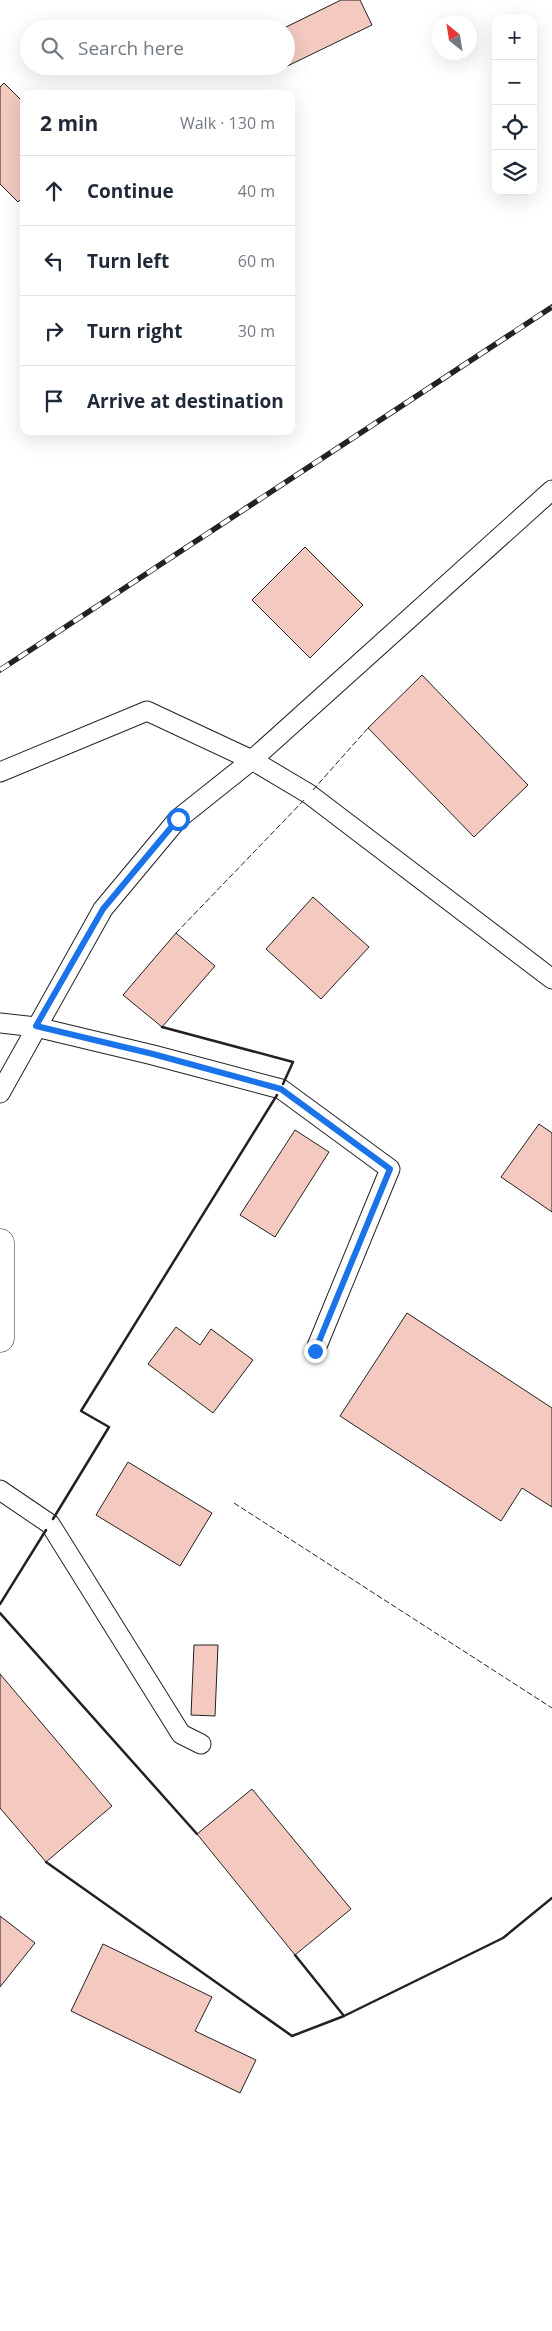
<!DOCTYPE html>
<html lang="en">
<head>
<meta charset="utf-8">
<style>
  body { margin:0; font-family:"Open Sans",sans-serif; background:#f2f2f3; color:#1f2937 }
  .controls { position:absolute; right:15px; top:15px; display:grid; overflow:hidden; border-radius:10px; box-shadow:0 5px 20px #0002 }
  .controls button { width:45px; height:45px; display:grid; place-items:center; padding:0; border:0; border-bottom:1px solid #e0e1e3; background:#fff; color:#1f2937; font:25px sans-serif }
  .compass { position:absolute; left:432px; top:15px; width:45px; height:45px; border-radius:50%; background:#fff; box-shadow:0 5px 20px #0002; rotate:330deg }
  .stop { position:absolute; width:15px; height:15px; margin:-11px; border:4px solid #1a73e8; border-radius:50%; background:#fff }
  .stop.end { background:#1a73e8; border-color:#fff; box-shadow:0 1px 5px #0008 }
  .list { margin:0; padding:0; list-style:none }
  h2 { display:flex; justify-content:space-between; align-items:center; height:65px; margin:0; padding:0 20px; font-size:21px }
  h2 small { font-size:16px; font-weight:400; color:#747a83 }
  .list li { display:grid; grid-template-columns:32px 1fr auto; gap:15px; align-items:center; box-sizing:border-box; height:70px; padding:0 20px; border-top:1px solid #e0e1e3 }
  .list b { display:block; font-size:19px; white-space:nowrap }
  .list em { font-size:16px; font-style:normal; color:#747a83 }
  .icon { flex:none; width:28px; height:28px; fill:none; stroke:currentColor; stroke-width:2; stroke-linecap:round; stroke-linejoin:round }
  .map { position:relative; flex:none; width:552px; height:2331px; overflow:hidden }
  .search { position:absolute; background:#fff; box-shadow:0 5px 20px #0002; left:20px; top:20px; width:275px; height:55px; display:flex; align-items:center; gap:12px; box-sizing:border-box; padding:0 18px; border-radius:28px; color:#747a83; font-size:19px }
  .panel { position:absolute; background:#fff; box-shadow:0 5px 20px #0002; left:20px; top:90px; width:275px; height:345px; border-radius:10px }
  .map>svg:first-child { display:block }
</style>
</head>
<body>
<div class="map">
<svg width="552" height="2331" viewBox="0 0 552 2331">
  <rect width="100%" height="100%" fill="#fff"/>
  <path fill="#f3c9c0" stroke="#222" d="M 341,0 L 360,0 L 372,25 L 273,73 L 270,66 L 286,66 L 286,29 L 282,29 Z
    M 4,83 L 24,103 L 24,196 L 18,202 L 0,184 L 0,87 Z
    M 305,547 L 363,605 L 310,658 L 252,600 Z
    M 422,675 L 528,785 L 474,837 L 368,728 Z
    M 313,897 L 369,947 L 321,999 L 266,949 Z
    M 176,933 L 215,966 L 162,1027 L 123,995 Z
    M 539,1124 L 552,1133 L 552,1212 L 501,1177 Z
    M 295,1130 L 329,1152 L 275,1237 L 240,1215 Z
    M 407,1313 L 552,1408 L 552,1507 L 522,1488 L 501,1521 L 340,1416 Z
    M 176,1327 L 200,1345 L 211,1329 L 253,1360 L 213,1413 L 148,1364 Z
    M 128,1462 L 212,1513 L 180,1566 L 96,1515 Z
    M 194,1645 L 218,1645 L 215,1716 L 191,1715 Z
    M 0,1674 L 112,1806 L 46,1862 L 0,1808 Z
    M 252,1789 L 351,1909 L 295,1955 L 197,1834 Z
    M 0,1916 L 35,1943 L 0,1987 Z
    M 103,1944 L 212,1997 L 195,2031 L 256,2060 L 240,2093 L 71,2011 Z"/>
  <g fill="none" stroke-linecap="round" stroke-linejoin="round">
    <defs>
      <path id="lane" d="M 0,772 L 147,711 L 252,760 L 309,794 L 552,979
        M 0,1023 L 36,1027 L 153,1055 L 281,1089 L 390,1169 L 315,1351
        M 0,1093 L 103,909 L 178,819 L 252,760 L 552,490
        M 0,1490 L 50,1524 L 181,1734 L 201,1744"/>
      <path id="street" d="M 0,1243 L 0,1338"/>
    </defs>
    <use href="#lane" stroke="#222" stroke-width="21"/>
    <use href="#street" stroke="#222" stroke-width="29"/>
    <use href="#lane" stroke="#fff" stroke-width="19"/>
    <use href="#street" stroke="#fff" stroke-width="28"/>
    <defs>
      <path id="rail" d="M 0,670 L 552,307"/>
    </defs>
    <use href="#rail" stroke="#222" stroke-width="5.5"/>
    <use href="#rail" stroke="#fff" stroke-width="4" stroke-dasharray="11" stroke-linecap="butt"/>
    <path stroke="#222" stroke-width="1" stroke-dasharray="6 2.5" stroke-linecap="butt" d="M 313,790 L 368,728
      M 176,933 L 305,799
      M 234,1503 L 552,1708"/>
    <path stroke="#222" stroke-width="2.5" d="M 162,1027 L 293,1062 L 283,1084
      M 53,1519 L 109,1427 L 81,1411 L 277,1095
      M 0,1604 L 46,1530
      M 0,1613 L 197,1834
      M 46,1862 L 292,2036 L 344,2016 L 295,1955
      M 344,2016 L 503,1938 L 552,1898"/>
  </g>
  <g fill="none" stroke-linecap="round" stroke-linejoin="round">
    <path stroke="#1a73e8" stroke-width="6" d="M 178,819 L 103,909 L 36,1026 L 153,1054 L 281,1089 L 390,1169 L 315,1351"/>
  </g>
</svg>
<div class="controls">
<button>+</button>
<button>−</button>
<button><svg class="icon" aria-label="locate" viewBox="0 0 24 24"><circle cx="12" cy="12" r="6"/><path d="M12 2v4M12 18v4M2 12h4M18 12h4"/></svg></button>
<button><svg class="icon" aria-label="layers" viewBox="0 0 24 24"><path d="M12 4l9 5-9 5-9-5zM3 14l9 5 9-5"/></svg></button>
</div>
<svg class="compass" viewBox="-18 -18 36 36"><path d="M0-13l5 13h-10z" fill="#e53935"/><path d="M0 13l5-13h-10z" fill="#747a83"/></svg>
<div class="stop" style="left:178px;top:819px"></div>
<div class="stop end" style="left:315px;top:1351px"></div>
<div class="search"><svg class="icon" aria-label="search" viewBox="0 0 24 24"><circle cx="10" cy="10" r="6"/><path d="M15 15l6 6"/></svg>Search here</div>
<section class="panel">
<h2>2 min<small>Walk · 130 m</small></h2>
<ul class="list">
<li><svg class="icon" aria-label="ahead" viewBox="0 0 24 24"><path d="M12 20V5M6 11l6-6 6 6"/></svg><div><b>Continue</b></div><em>40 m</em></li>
<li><svg class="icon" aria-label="left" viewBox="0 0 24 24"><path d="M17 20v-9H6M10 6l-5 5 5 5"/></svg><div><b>Turn left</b></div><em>60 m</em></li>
<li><svg class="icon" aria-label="right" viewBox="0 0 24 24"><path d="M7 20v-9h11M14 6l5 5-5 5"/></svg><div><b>Turn right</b></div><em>30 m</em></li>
<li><svg class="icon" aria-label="arrive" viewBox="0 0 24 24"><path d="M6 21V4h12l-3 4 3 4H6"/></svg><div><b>Arrive at destination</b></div></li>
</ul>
</section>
</div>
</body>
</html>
